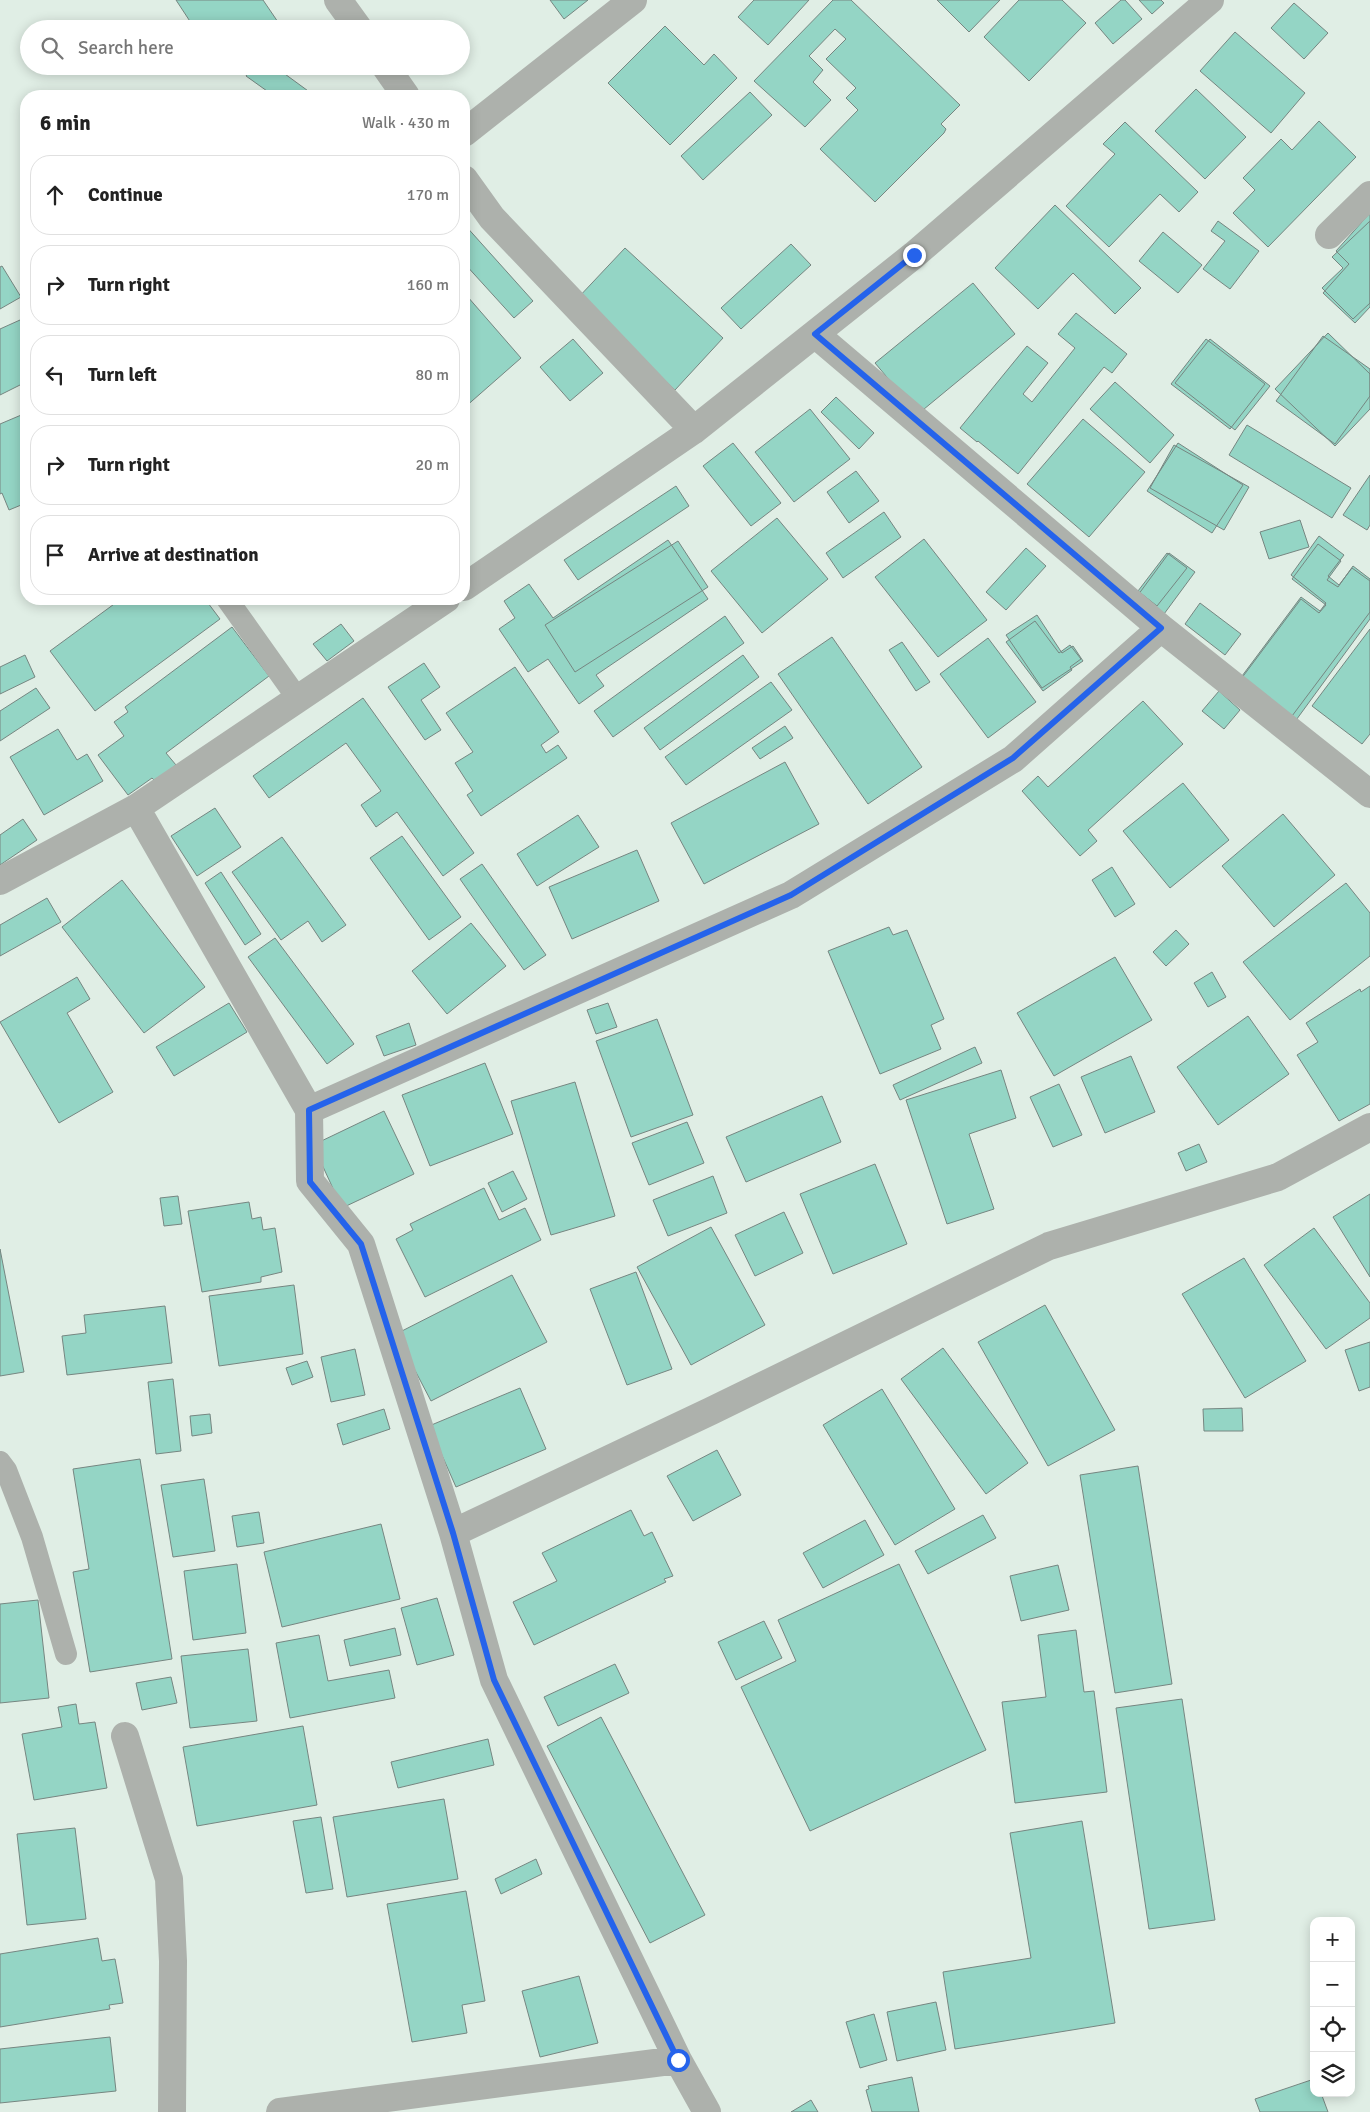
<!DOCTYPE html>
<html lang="en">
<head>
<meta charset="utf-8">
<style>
  body { margin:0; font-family:Signika,sans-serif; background:#f2f2f2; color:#222 }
  .controls { position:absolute; right:15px; bottom:15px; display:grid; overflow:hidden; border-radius:10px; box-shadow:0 2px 12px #0003 }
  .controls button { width:45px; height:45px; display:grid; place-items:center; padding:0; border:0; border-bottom:1px solid #e0e0e0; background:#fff; color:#222; font:25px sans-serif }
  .stop { position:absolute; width:15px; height:15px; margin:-11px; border:4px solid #2563eb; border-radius:50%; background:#fff }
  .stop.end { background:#2563eb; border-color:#fff; box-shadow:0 1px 5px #0008 }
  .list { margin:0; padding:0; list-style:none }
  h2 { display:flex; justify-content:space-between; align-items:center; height:65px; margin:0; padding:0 20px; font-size:21px }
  h2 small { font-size:16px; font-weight:400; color:#767676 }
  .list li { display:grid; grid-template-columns:32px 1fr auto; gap:15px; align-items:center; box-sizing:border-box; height:80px; margin:0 10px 10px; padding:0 10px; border:1px solid #e0e0e0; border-radius:20px }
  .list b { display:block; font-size:19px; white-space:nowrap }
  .list em { font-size:16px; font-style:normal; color:#767676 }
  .icon { flex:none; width:28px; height:28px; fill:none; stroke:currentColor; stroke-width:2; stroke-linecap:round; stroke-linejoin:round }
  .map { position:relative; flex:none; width:1370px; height:2112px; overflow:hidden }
  .search { position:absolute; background:#fff; box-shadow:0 2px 12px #0003; left:20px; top:20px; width:450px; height:55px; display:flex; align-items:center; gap:12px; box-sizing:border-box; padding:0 18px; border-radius:28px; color:#767676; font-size:19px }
  .panel { position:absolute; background:#fff; box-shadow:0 2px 12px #0003; left:20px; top:90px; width:450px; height:515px; border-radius:20px }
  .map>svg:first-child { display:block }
</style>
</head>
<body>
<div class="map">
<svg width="1370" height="2112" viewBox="0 0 1370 2112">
  <rect width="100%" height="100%" fill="#e0eee5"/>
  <path fill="#94d5c5" stroke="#768681" d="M 176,0 L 263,0 L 280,25 L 275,29 L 195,29 Z
    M 550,0 L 588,0 L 564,19 Z
    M 754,0 L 809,0 L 768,45 L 738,17 Z
    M 833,0 L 851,0 L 960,105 L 941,124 L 946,129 L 944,133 L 875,202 L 820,149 L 858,110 L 846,98 L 856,88 L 826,59 L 846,39 L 835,29 L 809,56 L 823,70 L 813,82 L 831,100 L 805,127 L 754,81 Z
    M 937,0 L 1000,0 L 969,32 Z
    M 1019,0 L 1062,0 L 1086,23 L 1029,81 L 984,37 Z
    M 1121,0 L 1125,0 L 1142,19 L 1113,44 L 1095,23 Z
    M 1139,0 L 1161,0 L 1164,3 L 1152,14 Z
    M 1294,3 L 1328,33 L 1304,59 L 1271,28 Z
    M 665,26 L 704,65 L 714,54 L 737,78 L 670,145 L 608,83 Z
    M 1235,32 L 1305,93 L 1271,133 L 1200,71 Z
    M 253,66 L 274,66 L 315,96 L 274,96 L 246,76 Z
    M 1196,89 L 1246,137 L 1205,179 L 1155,131 Z
    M 750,92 L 772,115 L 703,180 L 681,156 Z
    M 1319,121 L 1356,157 L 1268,247 L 1233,213 L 1255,190 L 1243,178 L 1281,139 L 1292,150 Z
    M 1125,122 L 1198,192 L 1179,212 L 1160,194 L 1109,247 L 1066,206 L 1115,154 L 1103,144 Z
    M 1055,205 L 1141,288 L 1115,314 L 1073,273 L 1038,309 L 995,268 Z
    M 1370,213 L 1370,307 L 1355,323 L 1323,293 L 1349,264 L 1336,251 Z
    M 1218,221 L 1259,251 L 1230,289 L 1203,269 L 1225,241 L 1211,231 Z
    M 1370,221 L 1370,303 L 1353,319 L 1322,288 L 1343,268 L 1332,257 Z
    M 464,224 L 533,301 L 514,318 L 464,263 Z
    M 1163,232 L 1202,265 L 1178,293 L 1139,261 Z
    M 791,244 L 811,265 L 741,329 L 721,308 Z
    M 625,248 L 723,338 L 675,390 L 576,300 Z
    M 2,266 L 21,297 L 0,309 L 0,267 Z
    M 973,283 L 1015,334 L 918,414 L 875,363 Z
    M 467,296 L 521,358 L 464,408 L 464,299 Z
    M 1076,313 L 1127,354 L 1112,373 L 1104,367 L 1018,474 L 978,441 L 977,442 L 960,428 L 1027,346 L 1048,363 L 1023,394 L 1032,402 L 1075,348 L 1058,334 Z
    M 20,320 L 26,333 L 26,382 L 0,395 L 0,329 Z
    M 1328,333 L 1370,374 L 1370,409 L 1335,446 L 1275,389 Z
    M 1323,336 L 1370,369 L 1370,396 L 1335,444 L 1276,401 Z
    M 573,339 L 603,373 L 570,401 L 540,367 Z
    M 1206,339 L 1265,384 L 1230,429 L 1171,384 Z
    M 1210,339 L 1270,386 L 1235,430 L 1175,383 Z
    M 1115,382 L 1174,435 L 1150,463 L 1090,409 Z
    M 836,397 L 874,433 L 859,449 L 821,412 Z
    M 810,409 L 850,459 L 794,502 L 755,452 Z
    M 26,413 L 26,503 L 9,510 L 2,493 L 0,494 L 0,424 Z
    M 1083,419 L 1145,472 L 1089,537 L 1027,484 Z
    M 1247,425 L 1351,488 L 1332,518 L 1229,455 Z
    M 733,443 L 781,503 L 751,526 L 703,466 Z
    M 1178,443 L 1243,485 L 1212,533 L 1147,491 Z
    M 1174,445 L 1249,487 L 1224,530 L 1150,488 Z
    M 856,471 L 879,501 L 849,523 L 827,492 Z
    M 1370,475 L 1370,525 L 1367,530 L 1343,515 Z
    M 676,486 L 689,506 L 578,580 L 564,560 Z
    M 884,512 L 901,537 L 843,578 L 826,553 Z
    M 777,518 L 828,579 L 762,633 L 711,571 Z
    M 1300,520 L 1309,547 L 1269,559 L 1260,532 Z
    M 1319,536 L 1344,555 L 1328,576 L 1339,585 L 1352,568 L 1370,581 L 1370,619 L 1291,727 L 1242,676 L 1301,597 L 1320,611 L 1326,603 L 1291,575 Z
    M 924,539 L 987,620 L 938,657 L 875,577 Z
    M 668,540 L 708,599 L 596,675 L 604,686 L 579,704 L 548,659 L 528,672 L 499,629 L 515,618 L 504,601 L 529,584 L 553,618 Z
    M 678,541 L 708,587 L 575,672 L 545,625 Z
    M 1318,544 L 1341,561 L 1327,580 L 1338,587 L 1353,566 L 1370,579 L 1370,612 L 1292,716 L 1238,683 L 1301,599 L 1319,613 L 1326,605 L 1292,579 Z
    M 1026,548 L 1046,566 L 1006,610 L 986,592 Z
    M 1167,553 L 1187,568 L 1157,606 L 1138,591 Z
    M 1169,553 L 1195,572 L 1164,614 L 1138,595 Z
    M 121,599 L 205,599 L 220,619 L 95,711 L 50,651 Z
    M 1200,603 L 1241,634 L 1225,655 L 1185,624 Z
    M 1037,615 L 1062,653 L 1073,646 L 1083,661 L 1042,688 L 1006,635 Z
    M 725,616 L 744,643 L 613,737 L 594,711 Z
    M 1035,621 L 1059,653 L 1070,645 L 1081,659 L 1070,667 L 1072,670 L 1043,691 L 1006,642 Z
    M 341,624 L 354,641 L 327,661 L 313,644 Z
    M 232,627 L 269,676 L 166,753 L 176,765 L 155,781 L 152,778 L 128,795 L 98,755 L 124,736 L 114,722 L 128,712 L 125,707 Z
    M 1370,629 L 1370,734 L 1362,744 L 1312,706 Z
    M 832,637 L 922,767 L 868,804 L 778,674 Z
    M 988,638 L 1036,702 L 988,738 L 940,674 Z
    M 902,642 L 930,682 L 916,691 L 889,650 Z
    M 25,655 L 35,677 L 0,694 L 0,667 Z
    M 743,655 L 759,677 L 660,750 L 644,728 Z
    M 424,663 L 440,687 L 421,700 L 441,730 L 425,740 L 388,687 Z
    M 515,667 L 559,732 L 541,745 L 546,753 L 558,745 L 567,758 L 481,816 L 467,795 L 473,791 L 455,763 L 473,752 L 446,713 Z
    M 771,682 L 792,710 L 686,785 L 665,757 Z
    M 36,688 L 50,708 L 0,741 L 0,711 Z
    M 1219,691 L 1240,710 L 1224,729 L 1202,711 Z
    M 363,698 L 474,853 L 443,876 L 397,812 L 376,827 L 361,805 L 381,791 L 346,743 L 269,798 L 253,776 Z
    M 1143,701 L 1183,744 L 1088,830 L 1097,841 L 1080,856 L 1022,791 L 1038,776 L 1048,787 Z
    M 785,726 L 793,738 L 760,759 L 752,748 Z
    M 58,729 L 77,760 L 87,754 L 103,781 L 44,815 L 10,757 Z
    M 785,762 L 819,824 L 704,884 L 671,823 Z
    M 1183,783 L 1229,840 L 1170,888 L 1123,831 Z
    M 215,808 L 241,847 L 197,876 L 171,836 Z
    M 1283,814 L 1335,875 L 1274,927 L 1222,866 Z
    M 578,815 L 599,847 L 537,886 L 517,854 Z
    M 23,819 L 37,840 L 0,865 L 0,835 Z
    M 402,836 L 461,917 L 429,940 L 370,858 Z
    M 282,837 L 346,925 L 322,942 L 308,921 L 281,940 L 232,872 Z
    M 637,850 L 659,901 L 572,939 L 549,887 Z
    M 482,864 L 546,955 L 524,970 L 460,879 Z
    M 1112,867 L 1135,904 L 1115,917 L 1092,880 Z
    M 221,872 L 261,934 L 245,945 L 205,883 Z
    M 122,880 L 205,987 L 144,1033 L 62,927 Z
    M 1346,883 L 1370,913 L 1370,956 L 1290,1020 L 1243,962 Z
    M 47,898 L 61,922 L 0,956 L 0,925 Z
    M 471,923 L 506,966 L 447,1014 L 412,971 Z
    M 889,927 L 893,935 L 907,930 L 944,1019 L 931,1025 L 941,1049 L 880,1074 L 828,951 Z
    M 1176,930 L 1189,944 L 1166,966 L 1153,952 Z
    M 275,938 L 354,1044 L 327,1064 L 248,957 Z
    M 1115,957 L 1152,1020 L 1054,1076 L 1017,1013 Z
    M 1212,972 L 1226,997 L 1208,1007 L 1194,983 Z
    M 77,977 L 90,999 L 67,1013 L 113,1092 L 59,1123 L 0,1022 Z
    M 1370,986 L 1370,1104 L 1339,1121 L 1297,1055 L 1318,1042 L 1306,1023 L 1360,989 L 1361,992 Z
    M 229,1003 L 247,1032 L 174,1076 L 156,1047 Z
    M 608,1003 L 617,1027 L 596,1034 L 587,1010 Z
    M 1248,1016 L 1289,1074 L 1218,1125 L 1177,1067 Z
    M 657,1019 L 693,1115 L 631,1137 L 596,1041 Z
    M 409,1023 L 416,1045 L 384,1056 L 376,1036 Z
    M 975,1047 L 982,1063 L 900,1100 L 893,1085 Z
    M 1131,1056 L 1155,1112 L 1105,1133 L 1081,1077 Z
    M 485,1063 L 513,1134 L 430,1166 L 402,1095 Z
    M 1001,1070 L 1016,1118 L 969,1134 L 994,1209 L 947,1224 L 906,1100 Z
    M 575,1082 L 615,1216 L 551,1235 L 511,1101 Z
    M 1059,1084 L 1082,1135 L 1053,1147 L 1030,1097 Z
    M 822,1096 L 841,1142 L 746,1182 L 726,1137 Z
    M 384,1111 L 414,1174 L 342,1208 L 313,1145 Z
    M 687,1122 L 704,1163 L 649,1185 L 632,1143 Z
    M 1199,1144 L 1207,1162 L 1186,1171 L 1178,1153 Z
    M 875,1164 L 907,1244 L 833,1274 L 800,1194 Z
    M 513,1171 L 527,1199 L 502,1212 L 488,1183 Z
    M 713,1176 L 727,1213 L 668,1236 L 653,1200 Z
    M 484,1188 L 499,1220 L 525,1208 L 541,1240 L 425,1297 L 396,1239 L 413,1230 L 410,1224 Z
    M 1370,1194 L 1370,1277 L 1333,1217 Z
    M 178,1196 L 182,1224 L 164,1226 L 160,1198 Z
    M 249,1202 L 252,1219 L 261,1217 L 263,1230 L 275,1228 L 282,1272 L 261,1277 L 261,1282 L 202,1292 L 188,1211 Z
    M 784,1212 L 803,1253 L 755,1276 L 735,1235 Z
    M 711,1227 L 765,1325 L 691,1365 L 637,1267 Z
    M 1314,1228 L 1370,1303 L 1370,1318 L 1326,1349 L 1264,1265 Z
    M 0,1249 L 24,1372 L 0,1376 Z
    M 1244,1258 L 1306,1361 L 1245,1398 L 1182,1294 Z
    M 636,1272 L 672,1369 L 627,1385 L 590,1289 Z
    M 512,1275 L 547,1342 L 431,1401 L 396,1334 Z
    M 294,1285 L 303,1354 L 219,1366 L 209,1296 Z
    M 1045,1305 L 1115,1430 L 1048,1466 L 978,1342 Z
    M 165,1306 L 172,1363 L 67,1375 L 62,1336 L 86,1333 L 84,1315 Z
    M 1370,1342 L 1370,1387 L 1359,1391 L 1345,1350 Z
    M 943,1348 L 1028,1463 L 986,1494 L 901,1379 Z
    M 355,1349 L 365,1395 L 331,1402 L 321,1357 Z
    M 307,1361 L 313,1377 L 292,1385 L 286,1368 Z
    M 173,1379 L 181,1451 L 156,1454 L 148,1382 Z
    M 520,1388 L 546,1449 L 456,1487 L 429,1426 Z
    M 882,1389 L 955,1509 L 895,1545 L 823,1425 Z
    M 1242,1408 L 1243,1431 L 1204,1431 L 1203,1409 Z
    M 384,1409 L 390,1429 L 343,1445 L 337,1424 Z
    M 210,1414 L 212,1433 L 192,1436 L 190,1416 Z
    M 717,1450 L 741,1495 L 693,1521 L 667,1476 Z
    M 140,1459 L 172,1659 L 90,1672 L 73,1572 L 89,1569 L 73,1469 Z
    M 1138,1466 L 1172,1684 L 1115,1693 L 1080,1475 Z
    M 204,1479 L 215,1551 L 173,1557 L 161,1485 Z
    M 631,1510 L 644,1536 L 652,1532 L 673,1576 L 664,1579 L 666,1582 L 534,1645 L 513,1602 L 557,1581 L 542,1553 Z
    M 259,1512 L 264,1543 L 237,1547 L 232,1516 Z
    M 983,1515 L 996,1538 L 928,1574 L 915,1551 Z
    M 865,1520 L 884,1555 L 823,1588 L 803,1553 Z
    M 381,1524 L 400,1599 L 282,1627 L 264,1552 Z
    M 237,1564 L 246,1633 L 193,1640 L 184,1571 Z
    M 899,1564 L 986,1750 L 810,1831 L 741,1687 L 796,1661 L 778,1620 Z
    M 1058,1565 L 1069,1610 L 1021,1621 L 1010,1576 Z
    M 437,1598 L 454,1655 L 417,1665 L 401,1608 Z
    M 38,1600 L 49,1698 L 0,1703 L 0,1604 Z
    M 764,1621 L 782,1658 L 736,1680 L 718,1642 Z
    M 395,1628 L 401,1655 L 350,1666 L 344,1640 Z
    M 1076,1630 L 1084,1692 L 1094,1691 L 1107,1792 L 1015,1803 L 1002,1702 L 1046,1697 L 1038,1635 Z
    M 319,1635 L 328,1681 L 389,1670 L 395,1698 L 290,1718 L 276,1643 Z
    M 248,1649 L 257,1721 L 190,1728 L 181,1656 Z
    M 615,1664 L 629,1693 L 558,1726 L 544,1697 Z
    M 171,1677 L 177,1703 L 142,1710 L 136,1683 Z
    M 1182,1699 L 1215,1920 L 1149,1929 L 1116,1708 Z
    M 76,1704 L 79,1724 L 95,1722 L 107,1788 L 34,1800 L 22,1734 L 62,1727 L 58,1707 Z
    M 601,1717 L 705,1915 L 650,1943 L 547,1746 Z
    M 303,1726 L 317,1805 L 197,1826 L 183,1747 Z
    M 488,1739 L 494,1765 L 398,1788 L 391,1762 Z
    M 444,1799 L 458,1879 L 347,1897 L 333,1817 Z
    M 321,1817 L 333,1889 L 306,1893 L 293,1821 Z
    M 1082,1821 L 1115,2023 L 955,2049 L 943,1972 L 1031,1958 L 1010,1833 Z
    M 75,1828 L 86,1919 L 27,1925 L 17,1834 Z
    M 536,1859 L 542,1874 L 501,1894 L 495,1879 Z
    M 466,1891 L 485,2001 L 462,2005 L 467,2033 L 412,2042 L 387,1904 Z
    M 98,1938 L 102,1961 L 115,1959 L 123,2003 L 109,2005 L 110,2009 L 0,2027 L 0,1954 Z
    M 579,1976 L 598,2043 L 540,2057 L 522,1991 Z
    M 936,2002 L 946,2050 L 897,2061 L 887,2012 Z
    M 874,2014 L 887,2060 L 860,2068 L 846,2022 Z
    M 110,2037 L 116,2091 L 0,2103 L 0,2049 Z
    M 912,2077 L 919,2112 L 872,2112 L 866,2090 L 869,2089 L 868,2086 Z
    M 1314,2079 L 1314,2093 L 1321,2093 L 1328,2112 L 1260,2112 L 1255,2099 Z
    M 811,2100 L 818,2112 L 791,2112 Z"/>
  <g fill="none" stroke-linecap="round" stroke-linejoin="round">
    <path stroke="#adb1ac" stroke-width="22" d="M 227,599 L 298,699
      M 0,1462 L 6,1470 L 32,1537 L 66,1654"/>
    <path stroke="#adb1ac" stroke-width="28" d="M 338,0 L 359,29
      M 385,66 L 406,96
      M 464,133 L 633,0
      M 464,179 L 492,218 L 694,430
      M 1329,235 L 1370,195
      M 815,334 L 1161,628 L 1370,794
      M 464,587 L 694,430 L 914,255 L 1210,0
      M 136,808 L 309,1110 L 310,1181 L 361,1244 L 453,1533 L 494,1680 L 678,2060 L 707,2112
      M 0,881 L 136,808 L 446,599
      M 309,1110 L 791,895 L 1013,759 L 1161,628
      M 453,1533 L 711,1411 L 1049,1246 L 1278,1177 L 1370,1127
      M 125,1736 L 169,1879 L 173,1961 L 172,2112
      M 280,2112 L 678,2060"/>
  </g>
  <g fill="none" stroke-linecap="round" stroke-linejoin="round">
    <path stroke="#2563eb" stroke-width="6" d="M 678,2060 L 494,1680 L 453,1533 L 361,1244 L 310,1182 L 309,1110 L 791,895 L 1013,758 L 1161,628 L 815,334 L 914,255"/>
  </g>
</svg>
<div class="controls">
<button>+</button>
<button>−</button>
<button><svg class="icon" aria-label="locate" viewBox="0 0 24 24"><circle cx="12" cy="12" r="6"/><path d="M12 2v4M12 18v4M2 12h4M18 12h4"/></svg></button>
<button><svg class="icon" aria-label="layers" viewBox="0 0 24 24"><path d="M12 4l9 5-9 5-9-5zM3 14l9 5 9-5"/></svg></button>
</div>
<div class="stop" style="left:678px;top:2060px"></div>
<div class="stop end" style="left:914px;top:255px"></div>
<div class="search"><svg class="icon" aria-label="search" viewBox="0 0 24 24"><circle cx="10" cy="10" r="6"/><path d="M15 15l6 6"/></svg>Search here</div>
<section class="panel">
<h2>6 min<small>Walk · 430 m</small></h2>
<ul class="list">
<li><svg class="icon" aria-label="ahead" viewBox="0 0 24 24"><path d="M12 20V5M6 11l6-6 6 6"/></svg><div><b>Continue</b></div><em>170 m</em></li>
<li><svg class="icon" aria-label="right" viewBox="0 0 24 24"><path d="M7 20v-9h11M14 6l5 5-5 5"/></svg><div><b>Turn right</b></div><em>160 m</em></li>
<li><svg class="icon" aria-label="left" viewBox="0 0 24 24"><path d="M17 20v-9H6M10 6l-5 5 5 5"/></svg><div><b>Turn left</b></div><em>80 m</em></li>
<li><svg class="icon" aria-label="right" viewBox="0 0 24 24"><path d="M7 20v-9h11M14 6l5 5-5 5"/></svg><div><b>Turn right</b></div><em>20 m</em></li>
<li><svg class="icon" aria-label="arrive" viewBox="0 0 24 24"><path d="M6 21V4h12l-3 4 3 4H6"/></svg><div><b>Arrive at destination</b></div></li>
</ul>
</section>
</div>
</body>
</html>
